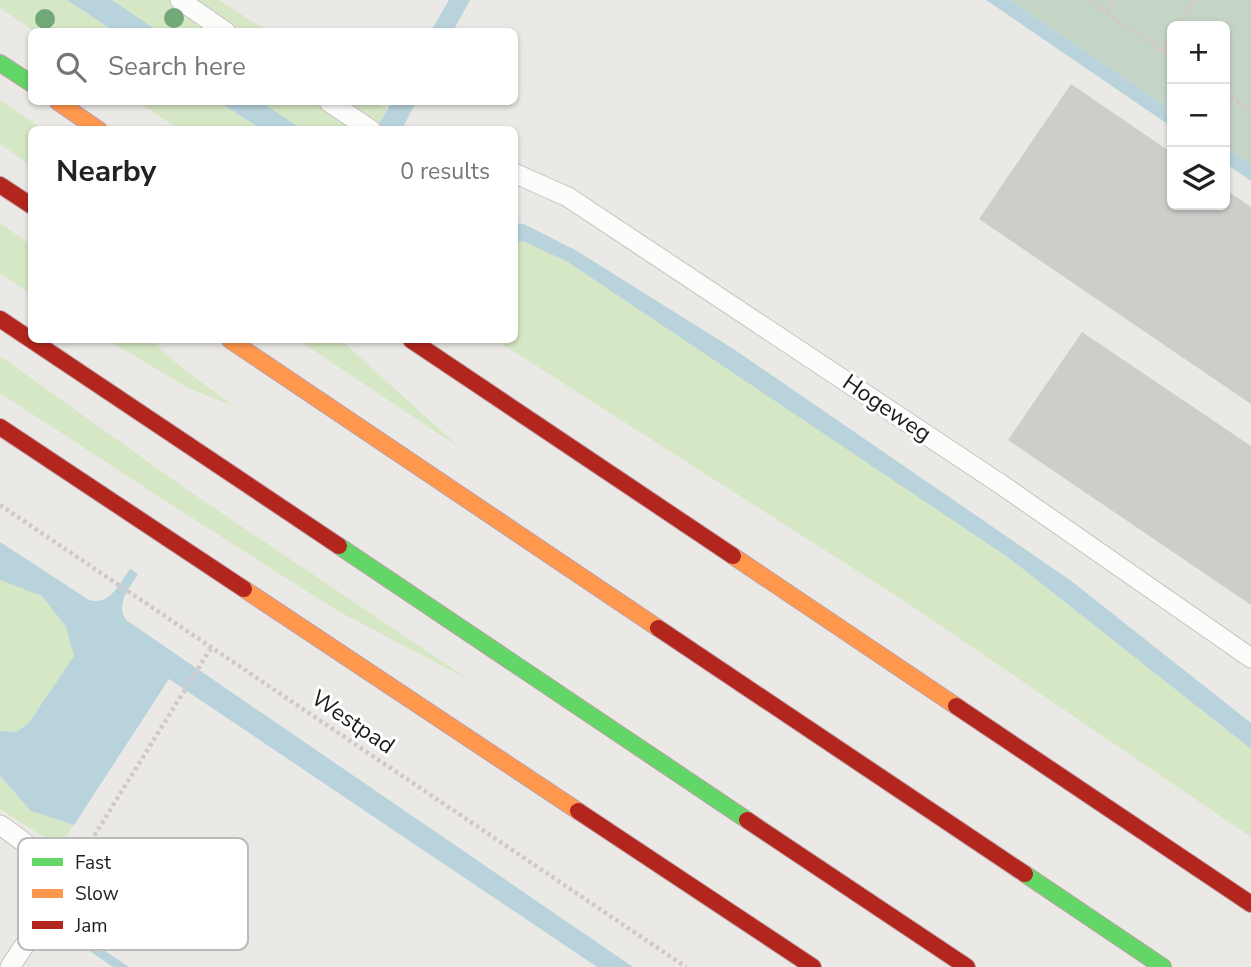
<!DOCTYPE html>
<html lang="en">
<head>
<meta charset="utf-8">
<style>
  body { margin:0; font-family:"Nunito Sans",sans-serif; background:#f6f6f6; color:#222 }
  .controls { position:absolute; right:21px; top:21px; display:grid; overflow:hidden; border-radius:10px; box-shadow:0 2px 5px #0004 }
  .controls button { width:63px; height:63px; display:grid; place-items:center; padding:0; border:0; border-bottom:2px solid #e0e0e0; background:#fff; color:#222; font:35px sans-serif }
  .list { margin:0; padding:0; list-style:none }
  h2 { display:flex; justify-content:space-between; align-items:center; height:91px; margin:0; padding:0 28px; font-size:30px }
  h2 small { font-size:23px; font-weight:400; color:#767676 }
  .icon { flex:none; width:38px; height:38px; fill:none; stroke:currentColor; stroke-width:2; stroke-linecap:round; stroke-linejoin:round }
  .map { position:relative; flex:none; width:1251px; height:967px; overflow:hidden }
  .search { position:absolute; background:#fff; box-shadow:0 2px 5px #0004; left:28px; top:28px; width:490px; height:77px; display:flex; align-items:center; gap:18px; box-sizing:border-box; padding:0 24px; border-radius:10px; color:#767676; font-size:26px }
  .panel { position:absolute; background:#fff; box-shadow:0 2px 5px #0004; left:28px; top:126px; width:490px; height:217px; border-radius:10px }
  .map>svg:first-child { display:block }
</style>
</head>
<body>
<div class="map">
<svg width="1251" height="967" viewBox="0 0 1251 967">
  <rect width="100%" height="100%" fill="#eae9e5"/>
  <path fill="#d5e7c4" d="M 0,0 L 67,0 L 114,31 L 34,31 L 0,8 Z
    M 112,0 L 219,0 L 267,31 L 158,31 Z
    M 0,100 L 43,129 L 32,130 L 31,166 L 0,144 Z
    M 138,102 L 219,102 L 261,129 L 179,129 Z
    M 261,102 L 374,102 L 387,110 L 375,129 L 302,129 Z
    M 0,223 L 31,245 L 31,294 L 0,273 Z
    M 515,241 L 525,242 L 568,261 L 1009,558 L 1251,749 L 1251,837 L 909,604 L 496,340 L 514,340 Z
    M 108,340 L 151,340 L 183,369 L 234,406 L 190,389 Z
    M 298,340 L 341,340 L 460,448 Z
    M 0,356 L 186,489 L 471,681 L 338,611 L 175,507 L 0,393 Z
    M 0,580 L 42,596 L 66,627 L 75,656 L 28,724 L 16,732 L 0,731 Z
    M 0,776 L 31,811 L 74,825 L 59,847 L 0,809 Z"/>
  <path fill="#c4d5c5" d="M 1010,0 L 1251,0 L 1251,165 L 1225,147 L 1225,26 L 1172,26 L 1172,111 Z"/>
  <path fill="#b9d3dd" d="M 67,0 L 112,0 L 158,31 L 114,31 Z
    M 449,0 L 470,0 L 453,31 L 431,31 Z
    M 986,0 L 1010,0 L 1172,111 L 1172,127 Z
    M 219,102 L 261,102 L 302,129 L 261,129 Z
    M 392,102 L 416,102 L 402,129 L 375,130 Z
    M 1225,147 L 1251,165 L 1251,181 L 1225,163 Z
    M 515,223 L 524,224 L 577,251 L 735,350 L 1070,580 L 1251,723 L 1251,749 L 1009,558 L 568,262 L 525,242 L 515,241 Z
    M 0,542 L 89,600 C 110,606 119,584 130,569 L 138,574 C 130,588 115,603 126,620 L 633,967 L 597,967 L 169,679 L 74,825 L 31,811 L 0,776 L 0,731 L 16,732 L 28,724 L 74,656 L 66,627 L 42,596 L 0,580 Z
    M 68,926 L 129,967 L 113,967 L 63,933 Z"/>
  <path fill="#cecdca" d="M 1071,84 L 1172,153 L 1172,205 L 1225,205 L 1225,189 L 1251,207 L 1251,404 L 979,219 Z
    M 1082,332 L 1251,446 L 1251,605 L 1008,440 Z"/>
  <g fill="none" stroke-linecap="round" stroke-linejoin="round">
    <defs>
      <path id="street" d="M 180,0 L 226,32
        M 329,102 L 371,130
        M 514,173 L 568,197 L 1002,485 L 1251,658
        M 0,825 C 24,841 62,867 50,901 C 44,918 21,950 10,967"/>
      <path id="fast" d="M 0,63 L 32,84
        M 339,546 L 747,820
        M 1025,874 L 1163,967"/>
      <path id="slow" d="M 58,102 L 99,130
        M 230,340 L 658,628
        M 733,556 L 956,706
        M 244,589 L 578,811"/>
      <path id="jam" d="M 0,185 L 32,206
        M 0,319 L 339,546
        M 411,340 L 733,556
        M 0,427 L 244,589
        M 658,628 L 1025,874
        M 956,706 L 1251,904
        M 578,811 L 813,967
        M 747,820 L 967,967"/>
    </defs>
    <use href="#street" stroke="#c3c2c1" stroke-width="21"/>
    <use href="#fast" stroke="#be9ea5" stroke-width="18"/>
    <use href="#slow" stroke="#be9ea5" stroke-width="18"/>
    <use href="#jam" stroke="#be9ea5" stroke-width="18"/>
    <path stroke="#d4c8c5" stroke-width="4.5" stroke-dasharray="3.5 3.5" stroke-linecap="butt" d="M 1089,0 L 1172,57
      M 1107,12 L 1114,0
      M 1177,26 L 1194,0
      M 1161,50 L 1172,33
      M 1225,93 L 1251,111
      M 0,505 L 686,967
      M 72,871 L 211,648"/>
    <use href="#street" stroke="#fcfcfb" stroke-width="19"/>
    <use href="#fast" stroke="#63d668" stroke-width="16"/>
    <use href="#slow" stroke="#ff974d" stroke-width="16"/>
    <use href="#jam" stroke="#b3261e" stroke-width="16"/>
  </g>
  <g fill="#72a978">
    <circle cx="174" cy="18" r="10"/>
    <circle cx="45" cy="19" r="10"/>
  </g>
  <g text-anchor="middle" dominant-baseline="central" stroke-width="6" stroke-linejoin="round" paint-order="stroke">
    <g font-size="23" fill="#1c1c1c" stroke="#fff">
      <text transform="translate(887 408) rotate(34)">Hogeweg</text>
      <text transform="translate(353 722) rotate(34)">Westpad</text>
    </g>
  </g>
  <rect x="18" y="838" width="230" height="112" rx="10" fill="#fff" stroke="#bbb" stroke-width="2"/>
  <rect x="32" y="858" width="31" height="8" fill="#63d668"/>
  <rect x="32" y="889" width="31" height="9" fill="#ff974d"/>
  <rect x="32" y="921" width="31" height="8" fill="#b3261e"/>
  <g font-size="19" fill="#1c1c1c">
    <text x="75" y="869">Fast</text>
    <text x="75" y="900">Slow</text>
    <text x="75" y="932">Jam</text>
  </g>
</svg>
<div class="controls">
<button>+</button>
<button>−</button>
<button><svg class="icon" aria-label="layers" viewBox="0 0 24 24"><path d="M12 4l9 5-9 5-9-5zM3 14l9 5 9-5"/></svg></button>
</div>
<div class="search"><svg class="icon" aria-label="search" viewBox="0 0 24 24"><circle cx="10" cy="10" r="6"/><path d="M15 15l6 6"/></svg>Search here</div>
<section class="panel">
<h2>Nearby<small>0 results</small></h2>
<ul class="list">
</ul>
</section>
</div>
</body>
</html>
